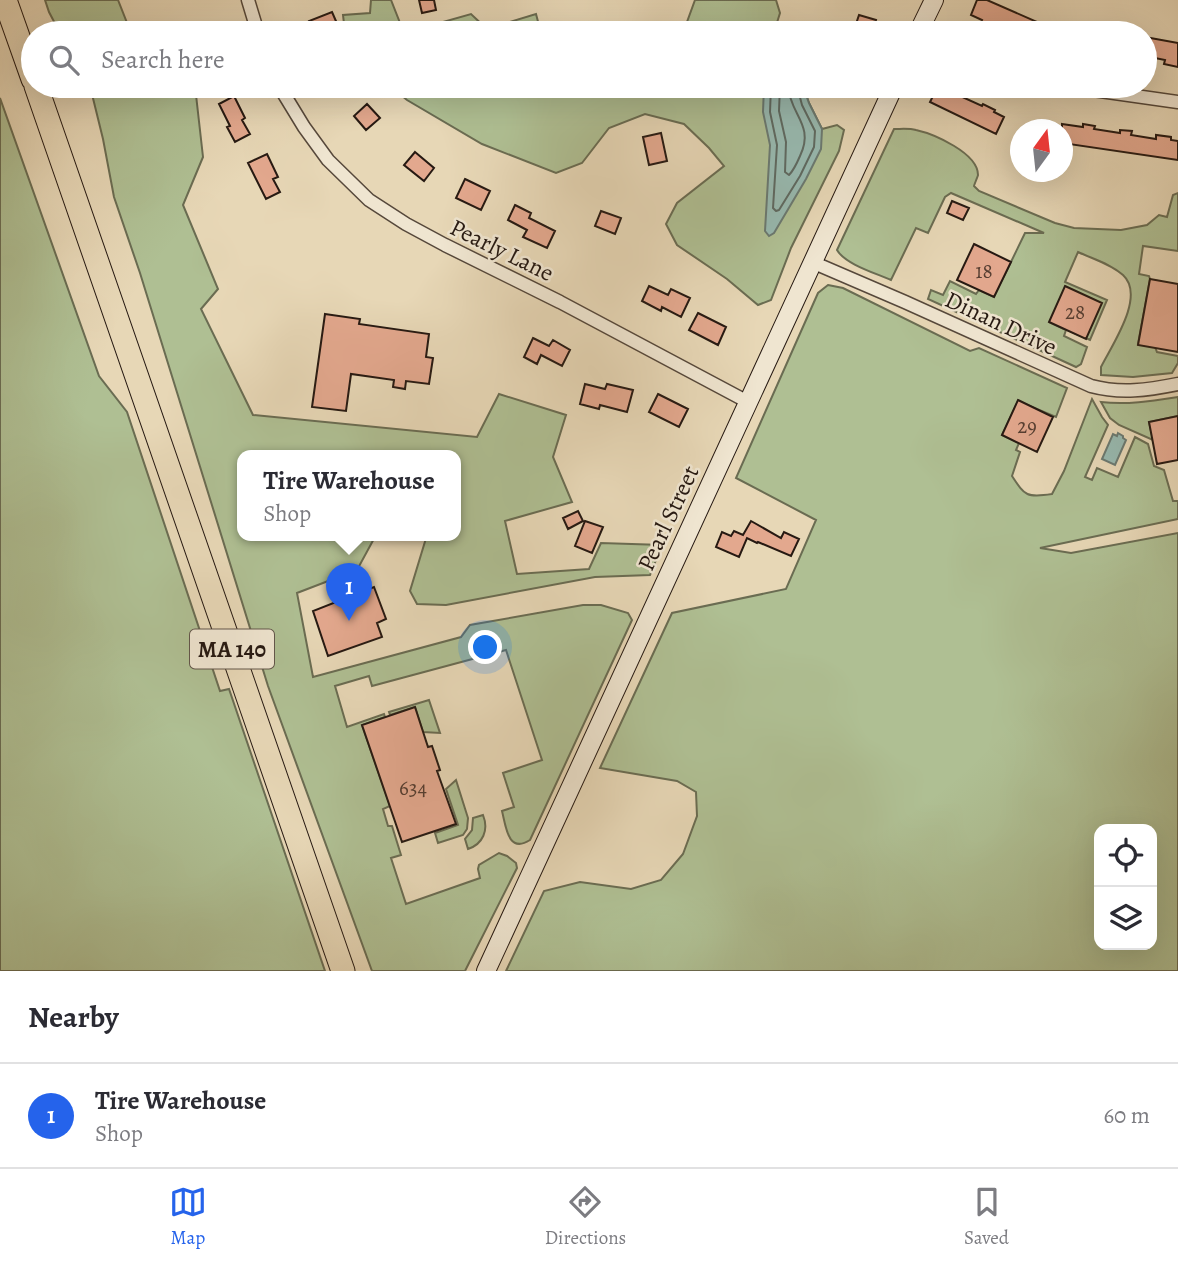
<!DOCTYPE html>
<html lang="en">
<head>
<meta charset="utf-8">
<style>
  body { margin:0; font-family:Alegreya,serif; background:#f7f7f7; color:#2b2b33 }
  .controls { position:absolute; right:21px; bottom:21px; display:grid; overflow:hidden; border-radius:14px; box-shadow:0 7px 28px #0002 }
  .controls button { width:63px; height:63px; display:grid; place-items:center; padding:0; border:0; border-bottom:2px solid #e1e1e2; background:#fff; color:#2b2b33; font:35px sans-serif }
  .compass { position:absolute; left:1010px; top:119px; width:63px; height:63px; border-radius:50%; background:#fff; box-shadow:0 7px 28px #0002; rotate:15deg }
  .you { position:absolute; left:486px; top:648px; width:24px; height:24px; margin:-18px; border:5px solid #fff; border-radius:50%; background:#1a73e8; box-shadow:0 0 0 10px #1a73e833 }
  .badge { display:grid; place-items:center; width:46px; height:46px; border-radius:50%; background:#2563eb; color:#fff; font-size:23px; font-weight:700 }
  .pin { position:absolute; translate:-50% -58px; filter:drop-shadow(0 2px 4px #0008) }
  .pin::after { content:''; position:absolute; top:37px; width:24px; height:21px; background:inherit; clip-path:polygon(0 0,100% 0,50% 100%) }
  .popup { position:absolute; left:237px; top:450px; width:224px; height:91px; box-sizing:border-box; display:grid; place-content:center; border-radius:14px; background:#fff; filter:drop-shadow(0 2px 5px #0005); font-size:23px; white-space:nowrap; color:#7c7c81 }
  .popup b { font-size:26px; color:#2b2b33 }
  .popup::after { content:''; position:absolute; left:50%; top:100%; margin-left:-14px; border:14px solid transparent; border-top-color:#fff }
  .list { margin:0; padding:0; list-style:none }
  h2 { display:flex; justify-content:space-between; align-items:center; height:91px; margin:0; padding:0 28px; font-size:30px }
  h2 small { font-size:23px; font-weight:400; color:#7c7c81 }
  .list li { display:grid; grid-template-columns:46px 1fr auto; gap:21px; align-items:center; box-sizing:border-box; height:105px; padding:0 28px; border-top:2px solid #e1e1e2 }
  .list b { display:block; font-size:26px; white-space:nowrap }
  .list p { margin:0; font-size:23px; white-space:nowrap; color:#7c7c81 }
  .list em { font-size:23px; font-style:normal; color:#7c7c81 }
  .icon { flex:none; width:38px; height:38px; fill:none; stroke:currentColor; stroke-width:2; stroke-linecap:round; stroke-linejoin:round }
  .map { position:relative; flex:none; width:1178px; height:971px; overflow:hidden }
  .search { position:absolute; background:#fff; box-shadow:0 7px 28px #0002; left:21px; right:21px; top:21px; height:77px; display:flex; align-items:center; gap:18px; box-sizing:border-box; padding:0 24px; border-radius:38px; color:#7c7c81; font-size:26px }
  .sheet { height:196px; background:#fff }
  nav { display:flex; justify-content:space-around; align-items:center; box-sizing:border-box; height:98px; border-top:2px solid #e1e1e2; background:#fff; font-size:19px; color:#7c7c81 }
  nav a { display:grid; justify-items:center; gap:4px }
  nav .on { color:#2563eb }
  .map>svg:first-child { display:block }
</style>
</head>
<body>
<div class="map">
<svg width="1178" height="971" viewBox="0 0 1178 971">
  <rect width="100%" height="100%" fill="#e7d7b6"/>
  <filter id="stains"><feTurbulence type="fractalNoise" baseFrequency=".00286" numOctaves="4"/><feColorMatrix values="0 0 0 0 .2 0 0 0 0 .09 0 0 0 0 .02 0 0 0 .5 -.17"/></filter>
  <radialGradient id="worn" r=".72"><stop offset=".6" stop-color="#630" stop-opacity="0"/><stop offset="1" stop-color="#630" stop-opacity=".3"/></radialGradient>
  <path fill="#afbf93" stroke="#6a6c52" stroke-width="2" fill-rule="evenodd" d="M 45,0 L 118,0 L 131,33 L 60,33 L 49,12 Z
    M 371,0 L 391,0 L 404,33 L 471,14 L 487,29 L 536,14 L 541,33 L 344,33 L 345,32 L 343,15 L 370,13 Z
    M 695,0 L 776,0 L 780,13 L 775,29 L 781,33 L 683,33 Z
    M 90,86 L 195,86 L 203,157 L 183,205 L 218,289 L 201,309 L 253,415 L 477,437 L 499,394 L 566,415 L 553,457 L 572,502 L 505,521 L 517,574 L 589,569 L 601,543 L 662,545 L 650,575 L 595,577 L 446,605 L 417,604 L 410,591 L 427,535 L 456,535 L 456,455 L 242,455 L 242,535 L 376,535 L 357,570 L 297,593 L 313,677 L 461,637 L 470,625 L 583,605 L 601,605 L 628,613 L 632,620 L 530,840 C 508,854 506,827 502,811 L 514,807 L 503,773 L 542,760 L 506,650 L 372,686 L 369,676 L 335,686 L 347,727 L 384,714 L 385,717 L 362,725 L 390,806 L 383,809 L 388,826 L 392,826 L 401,855 L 391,858 L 406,904 L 480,878 L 478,869 L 479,865 L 499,853 L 507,856 L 516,863 L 517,868 L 465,971 L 372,971 L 268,686 L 140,273 L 114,197 L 103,139 Z
    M 390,86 L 803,86 L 809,103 L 822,129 L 837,125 L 844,130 L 839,151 L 791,248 L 771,300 L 758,305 L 727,279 L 677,245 L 666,224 L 677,203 L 724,166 L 709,148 L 684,124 L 645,114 L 609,128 L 582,163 L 556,173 L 482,144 L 407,100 Z
    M 0,98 L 99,376 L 127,412 L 220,691 L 229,689 L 325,971 L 0,971 Z
    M 894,129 C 901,129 909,128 916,130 C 934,134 978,153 978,175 C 978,176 974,185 974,186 L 979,191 L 1055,223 L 1074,228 L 1121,230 L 1147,225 L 1159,215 L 1167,217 L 1173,195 L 1178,193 L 1178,251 L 1143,246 L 1139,274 L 1149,276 L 1150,279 L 1138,344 L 1155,347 L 1157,352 L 1178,356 L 1178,363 L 1172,373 L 1133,377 L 1101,375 L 1101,367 C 1112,345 1146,296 1123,275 C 1111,264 1093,259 1078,252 L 1065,282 L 1107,300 L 1090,340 L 1049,322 L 1066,330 L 1064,336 L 1087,347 L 1081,364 L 1076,367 L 928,299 L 931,290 L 943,295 L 950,281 L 976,294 L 979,290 L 994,297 L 1025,233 L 1044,233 L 951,193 L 945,197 L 928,233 L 916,228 L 891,280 C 875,273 845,264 837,250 Z
    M 828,285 L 843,288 L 970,351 L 979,348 L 1067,388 L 1056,417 L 1018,401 L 1002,435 L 1019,443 L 1016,450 L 1020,452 L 1012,476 C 1025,496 1027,498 1052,494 L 1064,471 L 1092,399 L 1102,417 L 1108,425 L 1085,477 L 1092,480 L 1097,468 L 1118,477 L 1135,437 L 1148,444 L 1154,466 L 1164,470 L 1173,501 L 1178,501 L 1178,519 L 1040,548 L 1071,553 L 1178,533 L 1178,971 L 506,971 L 544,891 L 580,882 L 631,889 L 661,880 L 683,854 L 697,816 L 696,792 L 677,781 L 600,768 L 672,613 L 786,589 L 816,520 L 736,478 L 818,293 ZM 1099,829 L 1152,829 L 1152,945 L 1099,945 Z
    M 1178,397 L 1178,416 L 1149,422 L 1153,440 L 1119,425 L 1110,418 L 1101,402 C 1127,405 1152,401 1178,397 Z
    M 429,700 L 440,733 L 423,732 L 415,707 L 390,715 L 389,712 Z
    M 456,780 L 468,818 L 467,829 L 463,835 L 438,843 L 435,833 L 458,825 L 446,789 Z
    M 483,815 C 489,830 483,844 468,849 L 465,839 L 472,830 L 473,818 Z"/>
  <path fill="#97b9b0" stroke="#6a7971" stroke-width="2" d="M 764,86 L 803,86 L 809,103 L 822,129 L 821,149 L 806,179 L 774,233 L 769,236 L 765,231 L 770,145 L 763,112 Z
    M 1118,433 L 1123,436 L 1123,438 L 1126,440 L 1115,465 L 1102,459 L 1113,434 L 1117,436 Z"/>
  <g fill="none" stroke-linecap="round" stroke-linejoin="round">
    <path stroke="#5e6961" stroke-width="2" d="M 771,86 L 770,112 L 777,145 L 773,208 L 776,211 L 779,210 L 800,176 L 814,147 L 815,131 L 802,105 L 797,86
      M 780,86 L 779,111 L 786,142 L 785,172 L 789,175 C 794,170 797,163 800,156 C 815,125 790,115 788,86"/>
  </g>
  <path fill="#e3a88e" stroke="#261912" stroke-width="2" d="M 419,0 L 434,0 L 436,10 L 422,13 Z
    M 977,0 L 987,0 L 1062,33 L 1013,33 L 995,25 L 994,28 L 981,22 L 982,20 L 971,15 Z
    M 332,12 L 339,28 L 326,33 L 313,33 L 309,21 Z
    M 859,15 L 876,20 L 872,33 L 853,33 Z
    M 1145,37 L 1178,43 L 1178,67 L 1164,64 L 1165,60 L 1145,56 Z
    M 938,86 L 949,90 L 951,87 L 961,93 L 960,96 L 982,106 L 983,104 L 995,110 L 994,112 L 1004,117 L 996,134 L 930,102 Z
    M 234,96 L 245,118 L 242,120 L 250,134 L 235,142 L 227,127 L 230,126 L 219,104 Z
    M 367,104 L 380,118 L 366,130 L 354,116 Z
    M 1062,124 L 1083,127 L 1083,124 L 1095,126 L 1094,129 L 1120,133 L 1120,130 L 1132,131 L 1131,135 L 1156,139 L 1156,135 L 1171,137 L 1171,140 L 1178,141 L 1178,160 L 1062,143 Z
    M 661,133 L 667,161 L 649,165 L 643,137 Z
    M 415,152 L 434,168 L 424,181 L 404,165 Z
    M 267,154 L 278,177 L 273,179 L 280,192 L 266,199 L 248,163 Z
    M 465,179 L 490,191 L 481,210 L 456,198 Z
    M 952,201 L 969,208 L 963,220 L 947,213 Z
    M 515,205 L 531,213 L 529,218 L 555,231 L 547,248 L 523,237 L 527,230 L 508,220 Z
    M 601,211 L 621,218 L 615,234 L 595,226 Z
    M 974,244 L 1011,262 L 994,297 L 957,280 Z
    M 1150,279 L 1178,284 L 1178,352 L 1138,345 Z
    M 649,286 L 668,295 L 671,289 L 690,298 L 681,317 L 662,307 L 661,311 L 642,301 Z
    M 1065,286 L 1102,303 L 1086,339 L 1049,322 Z
    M 698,313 L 726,327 L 718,345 L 689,330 Z
    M 325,314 L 360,319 L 359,324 L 429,334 L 426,357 L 433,358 L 429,384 L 406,381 L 405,389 L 393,387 L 394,380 L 351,374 L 346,411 L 312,407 Z
    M 533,338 L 549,346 L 553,340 L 570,350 L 562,366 L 541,355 L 537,364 L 524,357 Z
    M 585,384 L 605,389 L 607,384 L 633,390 L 627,412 L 600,405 L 599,409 L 580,404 Z
    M 658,394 L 688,409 L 679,427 L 649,412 Z
    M 1018,400 L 1053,417 L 1037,452 L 1002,435 Z
    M 1178,416 L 1178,460 L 1157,464 L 1149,422 Z
    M 578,511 L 583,521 L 568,529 L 563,518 Z
    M 585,521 L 603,527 L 592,553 L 575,546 Z
    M 751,521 L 781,538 L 784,532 L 799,539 L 791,556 L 758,542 L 757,543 L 747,538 L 739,557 L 716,547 L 722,532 L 731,536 L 734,531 L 743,535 Z
    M 374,587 L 386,619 L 377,623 L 382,637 L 328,656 L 313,611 Z
    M 415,707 L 428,747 L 432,746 L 440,770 L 437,771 L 456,824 L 402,842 L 362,725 Z"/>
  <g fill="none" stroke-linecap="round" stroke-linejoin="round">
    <defs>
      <path id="street" d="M 248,0 L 258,33
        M 279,86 L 304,127 L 328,160 L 369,200 L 406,224 L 445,245 L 560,302 L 748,402
        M 1065,86 L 1178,102
        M 812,262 L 905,302 L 1091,386 C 1121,394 1148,390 1178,384"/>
      <path id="secondary" d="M 918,33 L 934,0
        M 486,971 L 894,86"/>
      <path id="highway" d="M 5,0 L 33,79
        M 36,86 L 343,971"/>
    </defs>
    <use href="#street" stroke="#56483b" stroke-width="15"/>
    <use href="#secondary" stroke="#261912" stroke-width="20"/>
    <use href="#highway" stroke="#261912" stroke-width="25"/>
    <use href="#street" stroke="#efe5d0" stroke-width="12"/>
    <use href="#secondary" stroke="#efe5d0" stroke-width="18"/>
    <use href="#highway" stroke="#e7d7b6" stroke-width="23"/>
  </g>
  <g text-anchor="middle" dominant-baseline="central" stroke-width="5" stroke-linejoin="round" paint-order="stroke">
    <g font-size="21" fill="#553d31">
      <text x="984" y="271">18</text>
      <text x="1075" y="312">28</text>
      <text x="1027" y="426">29</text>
      <text x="413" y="788">634</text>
    </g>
    <rect fill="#efe5d0" stroke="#62564b" stroke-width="2" x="190" y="629.5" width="84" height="39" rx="5"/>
    <g font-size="23" font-weight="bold" fill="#261912">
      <text x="232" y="649">MA 140</text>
    </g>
    <g font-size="24" fill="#261912" stroke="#efe5d0">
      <text transform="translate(502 250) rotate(26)">Pearly Lane</text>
      <text transform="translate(1001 323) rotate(25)">Dinan Drive</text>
      <text transform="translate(668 518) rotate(-65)">Pearl Street</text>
    </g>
  </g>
  <rect width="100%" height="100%" filter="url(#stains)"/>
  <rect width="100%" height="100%" fill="url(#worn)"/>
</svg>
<div class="controls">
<button><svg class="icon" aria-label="locate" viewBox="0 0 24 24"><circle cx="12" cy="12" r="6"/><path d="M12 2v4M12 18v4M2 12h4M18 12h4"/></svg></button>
<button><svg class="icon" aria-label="layers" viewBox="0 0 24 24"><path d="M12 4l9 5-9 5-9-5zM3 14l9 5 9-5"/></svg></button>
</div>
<svg class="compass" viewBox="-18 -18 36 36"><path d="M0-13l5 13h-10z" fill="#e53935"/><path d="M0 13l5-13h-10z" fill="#7c7c81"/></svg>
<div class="you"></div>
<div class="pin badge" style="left:349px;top:621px">1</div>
<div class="popup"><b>Tire Warehouse</b>Shop</div>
<div class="search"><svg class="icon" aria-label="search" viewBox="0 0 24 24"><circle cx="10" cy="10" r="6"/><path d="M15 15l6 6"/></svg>Search here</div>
</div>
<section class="sheet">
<h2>Nearby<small></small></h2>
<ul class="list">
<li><span class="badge">1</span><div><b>Tire Warehouse</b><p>Shop</p></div><em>60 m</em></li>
</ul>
</section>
<nav>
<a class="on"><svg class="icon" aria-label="map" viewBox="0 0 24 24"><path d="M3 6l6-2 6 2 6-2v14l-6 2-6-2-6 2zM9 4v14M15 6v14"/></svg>Map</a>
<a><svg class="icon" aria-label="directions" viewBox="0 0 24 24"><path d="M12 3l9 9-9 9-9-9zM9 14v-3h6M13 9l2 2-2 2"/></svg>Directions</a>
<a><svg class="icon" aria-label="saved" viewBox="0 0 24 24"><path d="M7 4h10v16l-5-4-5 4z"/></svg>Saved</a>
</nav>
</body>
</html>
